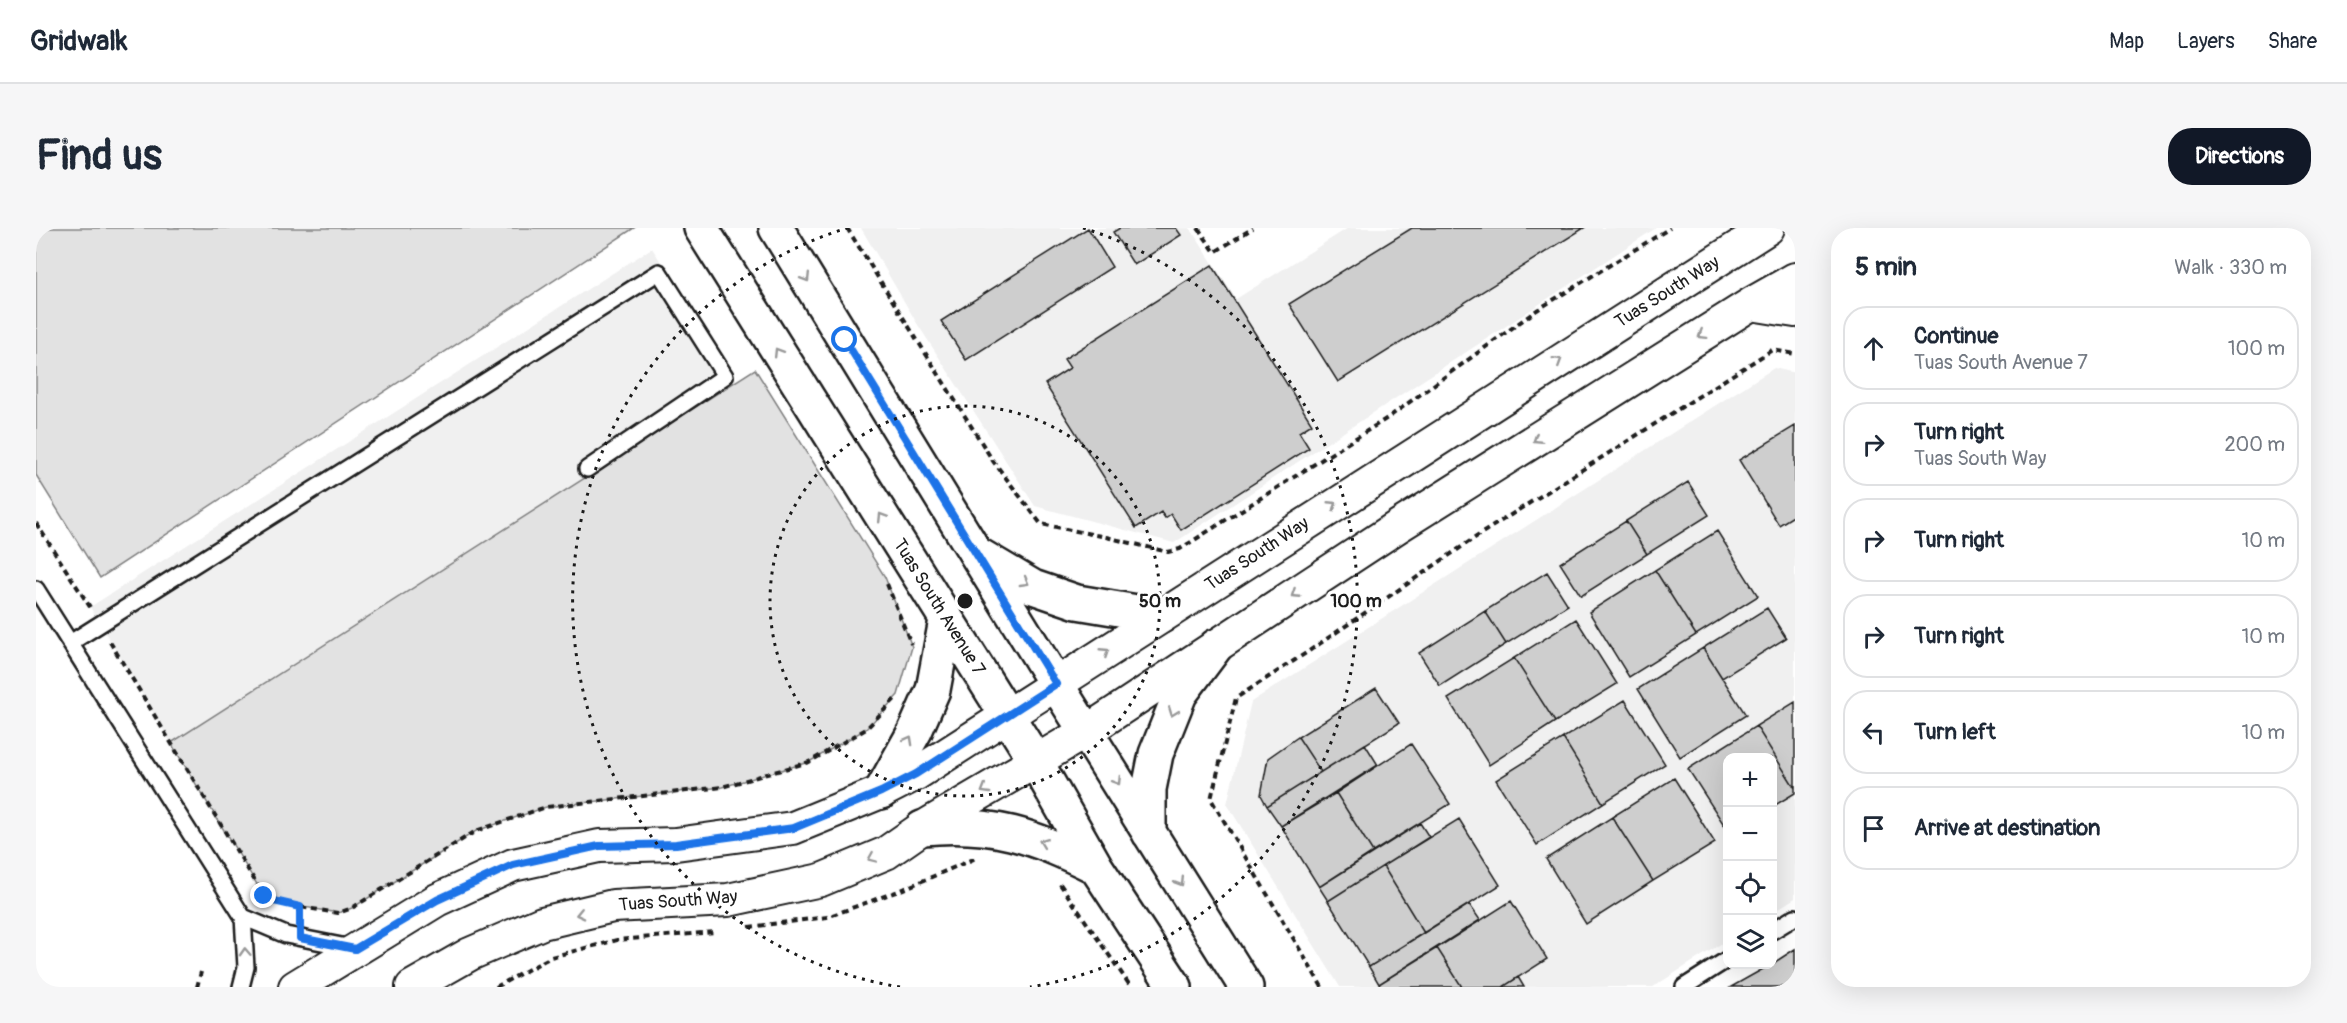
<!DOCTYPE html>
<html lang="en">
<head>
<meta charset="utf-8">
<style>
  body { margin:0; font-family:Pangolin,sans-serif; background:#f6f6f7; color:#1f2937 }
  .controls { position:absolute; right:18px; bottom:18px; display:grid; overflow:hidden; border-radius:12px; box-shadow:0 6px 24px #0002 }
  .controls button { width:54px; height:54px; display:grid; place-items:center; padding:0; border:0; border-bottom:2px solid #e0e1e3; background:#fff; color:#1f2937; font:30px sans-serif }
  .stop { position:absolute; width:18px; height:18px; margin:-14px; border:4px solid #1a73e8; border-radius:50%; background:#fff }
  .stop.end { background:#1a73e8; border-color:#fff; box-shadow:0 2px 6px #0008 }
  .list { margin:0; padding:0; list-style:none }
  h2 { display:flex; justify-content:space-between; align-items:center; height:78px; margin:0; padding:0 24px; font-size:26px }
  h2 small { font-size:20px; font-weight:400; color:#747a83 }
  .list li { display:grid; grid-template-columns:39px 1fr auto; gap:18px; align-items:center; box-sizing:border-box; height:84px; margin:0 12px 12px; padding:0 12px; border:2px solid #e0e1e3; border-radius:24px }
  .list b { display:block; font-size:22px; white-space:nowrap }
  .list p { margin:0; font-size:20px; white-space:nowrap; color:#747a83 }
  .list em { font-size:20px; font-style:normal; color:#747a83 }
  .icon { flex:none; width:33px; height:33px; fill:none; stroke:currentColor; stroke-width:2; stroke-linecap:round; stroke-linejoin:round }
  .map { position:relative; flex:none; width:1759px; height:759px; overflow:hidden; border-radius:24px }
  header { display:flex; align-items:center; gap:36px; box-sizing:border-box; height:84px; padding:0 30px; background:#fff; border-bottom:2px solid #e0e1e3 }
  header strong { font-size:28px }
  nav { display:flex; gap:33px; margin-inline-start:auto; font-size:21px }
  .intro { display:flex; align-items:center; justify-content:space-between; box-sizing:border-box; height:144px; padding:0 36px }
  h1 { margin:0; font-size:42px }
  .button { padding:15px 27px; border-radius:24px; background:#111827; color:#fff; font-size:21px; font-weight:700 }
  main { display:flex; gap:36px; padding:0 36px }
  aside { flex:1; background:#fff; border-radius:24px; box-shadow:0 6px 24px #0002 }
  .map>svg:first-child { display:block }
</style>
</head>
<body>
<header>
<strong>Gridwalk</strong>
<nav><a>Map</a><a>Layers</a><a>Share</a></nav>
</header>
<div class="intro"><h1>Find us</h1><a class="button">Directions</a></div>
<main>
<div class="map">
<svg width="1759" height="759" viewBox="0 0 1759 759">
  <rect width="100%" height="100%" fill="#fff"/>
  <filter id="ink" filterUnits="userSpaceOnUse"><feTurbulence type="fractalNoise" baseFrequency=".0167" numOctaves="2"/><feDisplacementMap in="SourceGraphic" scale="12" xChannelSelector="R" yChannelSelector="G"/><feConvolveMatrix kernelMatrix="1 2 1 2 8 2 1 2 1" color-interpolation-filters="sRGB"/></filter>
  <g filter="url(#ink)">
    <path fill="#f0f0f0" d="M 825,0 L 1154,0 L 1200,71 L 1312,0 L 1620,0 L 1138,315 L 999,278 L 882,97 Z
      M 616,20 L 701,153 L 135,515 L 54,379 Z
      M 1738,140 L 1759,145 L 1759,670 L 1737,684 L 1736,530 L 1692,530 L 1691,712 L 1617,759 L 1304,759 L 1191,576 L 1215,474 Z"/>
    <path fill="#e2e2e2" stroke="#7f7f7f" stroke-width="1.5" d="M 0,0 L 598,0 L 64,350 L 0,247 Z
      M 719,141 L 849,349 L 876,419 L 862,467 L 830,501 L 773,534 L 686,559 L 510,579 L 440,603 L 316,680 L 302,685 L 246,675 L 228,668 L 135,515 Z"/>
    <path fill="#cecece" stroke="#1c1c1c" stroke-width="1.5" d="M 1052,0 L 1076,39 L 930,132 L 905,93 Z
      M 1084,0 L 1140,0 L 1145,7 L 1098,37 L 1077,4 Z
      M 1376,0 L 1548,0 L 1302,154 L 1253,76 Z
      M 1176,37 L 1276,196 L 1263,204 L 1273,220 L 1145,302 L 1135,286 L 1129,290 L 1125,284 L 1100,300 L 1009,156 L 1034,140 L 1028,131 Z
      M 1759,198 L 1759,287 L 1743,297 L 1703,232 Z
      M 1652,254 L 1673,287 L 1611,326 L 1590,293 Z
      M 1590,293 L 1611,326 L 1545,368 L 1524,335 Z
      M 1681,303 L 1722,368 L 1660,407 L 1619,342 Z
      M 1619,342 L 1660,407 L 1593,449 L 1553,384 Z
      M 1511,344 L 1532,377 L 1470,416 L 1449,383 Z
      M 1731,380 L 1750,410 L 1686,450 L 1667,420 Z
      M 1449,383 L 1470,416 L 1404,458 L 1383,425 Z
      M 1540,391 L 1581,456 L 1519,494 L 1478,430 Z
      M 1667,420 L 1710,487 L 1644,529 L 1602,461 Z
      M 1478,430 L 1519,494 L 1453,537 L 1412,471 Z
      M 1340,460 L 1363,495 L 1285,544 L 1262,509 Z
      M 1589,472 L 1629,536 L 1567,575 L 1527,510 Z
      M 1759,474 L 1759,560 L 1720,498 Z
      M 1720,498 L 1759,560 L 1759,565 L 1736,579 L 1736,530 L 1692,530 L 1692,603 L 1652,541 Z
      M 1262,509 L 1285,544 L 1231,578 L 1225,567 L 1232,530 Z
      M 1527,510 L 1567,575 L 1501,617 L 1460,552 Z
      M 1329,516 L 1342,537 L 1245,598 L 1231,578 Z
      M 1375,516 L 1414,576 L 1337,624 L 1300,565 Z
      M 1638,550 L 1679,615 L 1617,653 L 1576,589 Z
      M 1300,565 L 1337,624 L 1283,659 L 1245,598 Z
      M 1576,589 L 1617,653 L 1550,696 L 1510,631 Z
      M 1423,591 L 1464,657 L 1388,705 L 1347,638 Z
      M 1384,595 L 1393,609 L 1292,673 L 1283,659 Z
      M 1347,638 L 1388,705 L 1333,739 L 1292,673 Z
      M 1475,673 L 1511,731 L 1467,759 L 1426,759 L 1401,720 Z
      M 1433,676 L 1444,692 L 1343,756 L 1333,739 Z
      M 1401,720 L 1426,759 L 1345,759 L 1343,756 Z
      M 1759,721 L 1759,759 L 1695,759 L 1736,736 Z
      M 1482,749 L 1488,759 L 1467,759 Z"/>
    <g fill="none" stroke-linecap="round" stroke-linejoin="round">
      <defs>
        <path id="lane" d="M 0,361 L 207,689 L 210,739 L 205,759
          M 34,415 L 623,44 L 689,148 L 551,241
          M 207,689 L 250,707 L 316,720
          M 1736,703 L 1759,689
          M 1648,759 L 1692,731"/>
        <path id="street" d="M 1715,76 L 1759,83
          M 259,759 L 401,672 L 477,637 L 563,618 L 640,616 L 757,600 L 845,564 L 880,546 L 1732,0
          M 376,759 L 434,726 L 506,695 L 577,678 L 692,672 L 785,652 L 850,625 L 886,600 L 1051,503 L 1361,299 L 1715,76 L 1759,51"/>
        <path id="secondary" d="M 665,0 L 999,532 L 1060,639 L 1139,759
          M 740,0 L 1020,456 L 1210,759
          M 943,327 L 997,359 L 1041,374 L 1125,388
          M 845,564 L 879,503 L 897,462 L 910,392
          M 886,600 C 956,593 998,608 1060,639
          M 1113,605 L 1113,561 L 1120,526 L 1144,466 L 1180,418"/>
      </defs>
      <use href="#lane" stroke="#1c1c1c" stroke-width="20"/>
      <use href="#street" stroke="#1c1c1c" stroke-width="36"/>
      <use href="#secondary" stroke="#1c1c1c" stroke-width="38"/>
      <path stroke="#1c1c1c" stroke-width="4" stroke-dasharray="6 4.5" stroke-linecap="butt" d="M 811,0 L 957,233 L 1005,296 L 1070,309 L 1132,324 L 1144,321 L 1353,189 L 1501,82 L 1634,0
        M 1162,0 L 1179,24 L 1217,0
        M 0,295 L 54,379
        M 851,356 L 875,416
        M 74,414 L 228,668 L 246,675 L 264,679
        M 1024,656 L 1095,759
        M 264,688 L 264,679 L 302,685 L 316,680 L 440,603 L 510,579 L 686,559 L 773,534 L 830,501 L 859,471
        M 713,699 L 791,689 L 865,662 L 940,630
        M 161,759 L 165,744
        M 460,759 L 515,729 L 581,712 L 679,704
        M 1286,759 L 1175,571 L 1200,470 L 1270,425 L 1446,305 L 1736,122 L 1759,126"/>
      <use href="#lane" stroke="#fff" stroke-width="15"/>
      <use href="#street" stroke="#fff" stroke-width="32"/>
      <use href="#secondary" stroke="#fff" stroke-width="33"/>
    </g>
    <defs><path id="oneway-chevron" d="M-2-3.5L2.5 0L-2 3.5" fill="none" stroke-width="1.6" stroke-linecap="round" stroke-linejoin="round" transform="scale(1.5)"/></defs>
    <g stroke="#999">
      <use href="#oneway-chevron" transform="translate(770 50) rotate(58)"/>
      <use href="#oneway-chevron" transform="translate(1666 107) rotate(148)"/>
      <use href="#oneway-chevron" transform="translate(742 124) rotate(-122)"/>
      <use href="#oneway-chevron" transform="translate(1522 133) rotate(-32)"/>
      <use href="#oneway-chevron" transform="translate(1501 211) rotate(148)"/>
      <use href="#oneway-chevron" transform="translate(1297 277) rotate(-33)"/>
      <use href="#oneway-chevron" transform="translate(846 289) rotate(-122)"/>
      <use href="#oneway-chevron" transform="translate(989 354) rotate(30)"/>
      <use href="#oneway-chevron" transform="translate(1259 366) rotate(147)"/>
      <use href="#oneway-chevron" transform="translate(1069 424) rotate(-33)"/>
      <use href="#oneway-chevron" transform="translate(1137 484) rotate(111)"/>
      <use href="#oneway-chevron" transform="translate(873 512) rotate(-61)"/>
      <use href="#oneway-chevron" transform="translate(1081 553) rotate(58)"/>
      <use href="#oneway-chevron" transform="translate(949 562) rotate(149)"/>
      <use href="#oneway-chevron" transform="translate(1007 614) rotate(-159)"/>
      <use href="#oneway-chevron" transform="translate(836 630) rotate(157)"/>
      <use href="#oneway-chevron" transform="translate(1144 654) rotate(58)"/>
      <use href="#oneway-chevron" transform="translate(544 686) rotate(167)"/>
      <use href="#oneway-chevron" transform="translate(209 724) rotate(-93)"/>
    </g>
  </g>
  <g fill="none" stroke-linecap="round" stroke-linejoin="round" filter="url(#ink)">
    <path stroke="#1a73e8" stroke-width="8" d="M 228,668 L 238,673 L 264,679 L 264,710 L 319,721 L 401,672 L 477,637 L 563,618 L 640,616 L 758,600 L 845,564 L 880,546 L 1020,456 L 809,112"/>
  </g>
  <g fill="none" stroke="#1c1c1c" stroke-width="3" stroke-dasharray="3 6">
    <circle cx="929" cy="373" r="195"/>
    <path d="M864 759A391 391 0 0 1 811 0M1047 0A391 391 0 0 1 994 759"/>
  </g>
  <g text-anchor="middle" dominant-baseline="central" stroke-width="6" stroke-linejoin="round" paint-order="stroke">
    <g font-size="18" fill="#1c1c1c" stroke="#fff">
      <text transform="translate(1631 64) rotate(-32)">Tuas South Way</text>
      <text transform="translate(1221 326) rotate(-33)">Tuas South Way</text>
      <text transform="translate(903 379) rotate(58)">Tuas South Avenue 7</text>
      <text transform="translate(642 673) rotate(-4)">Tuas South Way</text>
    </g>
  </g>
  <circle cx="929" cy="373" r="9" fill="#1c1c1c" stroke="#fff" stroke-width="3"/>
  <g font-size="18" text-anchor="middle" font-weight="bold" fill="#1c1c1c" stroke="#fff" stroke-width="6" stroke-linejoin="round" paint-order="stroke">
    <text x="1124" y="379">50 m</text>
    <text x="1320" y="379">100 m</text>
  </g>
</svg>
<div class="controls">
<button>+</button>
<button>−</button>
<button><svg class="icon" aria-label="locate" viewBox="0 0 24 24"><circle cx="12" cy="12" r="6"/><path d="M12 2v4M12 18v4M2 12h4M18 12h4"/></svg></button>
<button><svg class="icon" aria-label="layers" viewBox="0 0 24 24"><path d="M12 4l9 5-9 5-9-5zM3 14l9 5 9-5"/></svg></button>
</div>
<div class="stop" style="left:809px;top:112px"></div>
<div class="stop end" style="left:228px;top:668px"></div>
</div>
<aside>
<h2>5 min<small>Walk · 330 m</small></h2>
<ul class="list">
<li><svg class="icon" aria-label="ahead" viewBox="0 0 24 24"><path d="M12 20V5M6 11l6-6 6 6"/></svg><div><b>Continue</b><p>Tuas South Avenue 7</p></div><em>100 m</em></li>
<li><svg class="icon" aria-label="right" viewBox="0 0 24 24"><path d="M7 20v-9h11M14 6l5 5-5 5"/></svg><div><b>Turn right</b><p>Tuas South Way</p></div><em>200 m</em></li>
<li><svg class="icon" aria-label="right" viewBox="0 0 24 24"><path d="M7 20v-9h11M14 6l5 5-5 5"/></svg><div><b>Turn right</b></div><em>10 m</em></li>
<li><svg class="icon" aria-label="right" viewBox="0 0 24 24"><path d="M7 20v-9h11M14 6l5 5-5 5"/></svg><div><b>Turn right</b></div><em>10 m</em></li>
<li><svg class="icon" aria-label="left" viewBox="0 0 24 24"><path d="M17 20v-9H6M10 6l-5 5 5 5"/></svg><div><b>Turn left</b></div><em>10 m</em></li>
<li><svg class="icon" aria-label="arrive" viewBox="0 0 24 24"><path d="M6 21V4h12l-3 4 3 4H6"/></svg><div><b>Arrive at destination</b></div></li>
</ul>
</aside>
</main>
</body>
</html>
